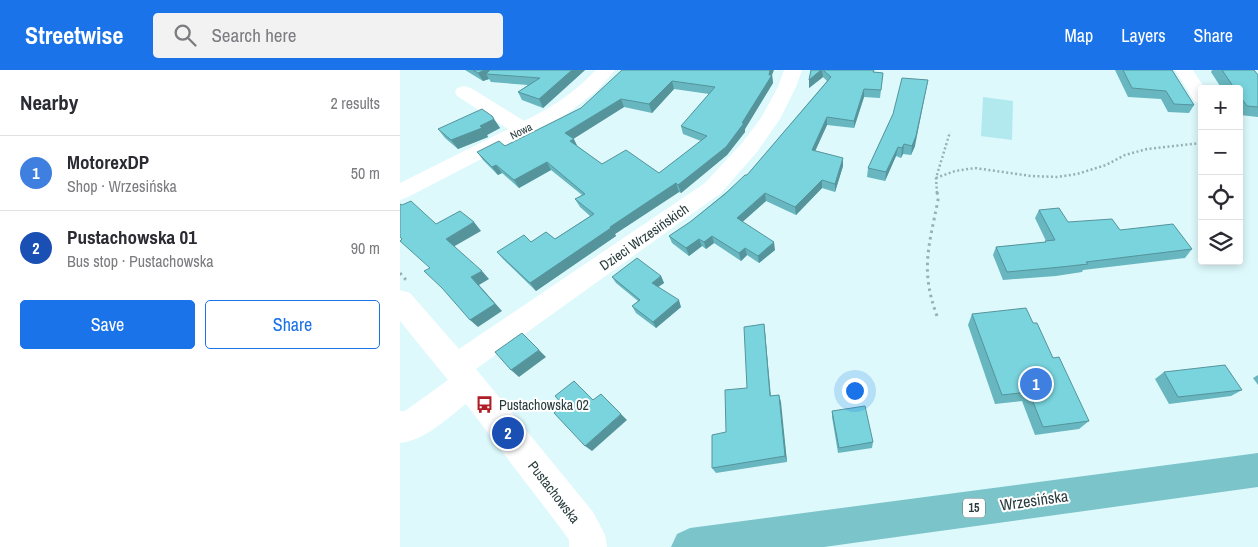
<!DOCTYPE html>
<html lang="en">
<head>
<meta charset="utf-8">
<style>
  body { margin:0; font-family:"Archivo Narrow",sans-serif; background:#f2f2f3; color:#2b2b33 }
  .controls { position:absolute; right:15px; top:15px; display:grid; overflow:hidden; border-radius:5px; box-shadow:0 2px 8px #0003 }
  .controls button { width:45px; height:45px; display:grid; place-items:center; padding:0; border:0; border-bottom:1px solid #e1e1e2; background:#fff; color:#2b2b33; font:25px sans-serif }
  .you { position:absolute; left:454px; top:320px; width:18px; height:18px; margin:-12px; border:4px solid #fff; border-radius:50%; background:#1a73e8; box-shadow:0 0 0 8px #1a73e833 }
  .badge { display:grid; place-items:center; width:32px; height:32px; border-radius:50%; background:#1a73e8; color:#fff; font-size:16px; font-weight:700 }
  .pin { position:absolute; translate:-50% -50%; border:2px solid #fff; box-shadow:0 1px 5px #0006 }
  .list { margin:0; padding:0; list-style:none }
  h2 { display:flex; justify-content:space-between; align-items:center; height:65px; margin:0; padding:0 20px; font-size:21px }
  h2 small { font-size:16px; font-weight:400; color:#7c7c81 }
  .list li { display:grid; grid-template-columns:32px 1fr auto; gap:15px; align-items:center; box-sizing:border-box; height:75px; padding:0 20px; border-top:1px solid #e1e1e2 }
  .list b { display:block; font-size:19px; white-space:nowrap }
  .list p { margin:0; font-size:16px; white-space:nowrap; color:#7c7c81 }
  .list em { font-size:16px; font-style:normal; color:#7c7c81 }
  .actions { display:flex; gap:10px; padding:15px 20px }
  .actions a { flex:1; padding:11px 0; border:1px solid #1a73e8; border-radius:5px; text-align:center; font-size:18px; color:#1a73e8 }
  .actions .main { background:#1a73e8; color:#fff }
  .icon { flex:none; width:28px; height:28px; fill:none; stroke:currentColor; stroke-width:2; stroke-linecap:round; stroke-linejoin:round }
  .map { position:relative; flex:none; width:858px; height:477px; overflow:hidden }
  header { display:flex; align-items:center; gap:30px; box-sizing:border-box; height:70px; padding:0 25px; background:#1a73e8; color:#fff }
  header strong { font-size:24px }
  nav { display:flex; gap:28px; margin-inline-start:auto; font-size:18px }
  .search { width:350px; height:45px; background:#f2f2f3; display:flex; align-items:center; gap:12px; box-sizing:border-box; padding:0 18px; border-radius:5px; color:#7c7c81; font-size:19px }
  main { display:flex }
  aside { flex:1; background:#fff }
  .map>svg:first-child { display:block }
</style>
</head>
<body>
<header>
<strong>Streetwise</strong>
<div class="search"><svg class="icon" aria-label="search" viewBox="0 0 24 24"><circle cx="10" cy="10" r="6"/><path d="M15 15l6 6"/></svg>Search here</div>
<nav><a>Map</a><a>Layers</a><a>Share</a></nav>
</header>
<main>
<aside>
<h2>Nearby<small>2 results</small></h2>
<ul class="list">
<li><span class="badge" style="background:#3f7fe0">1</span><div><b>MotorexDP</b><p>Shop · Wrzesińska</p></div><em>50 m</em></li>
<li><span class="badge" style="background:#1a4fb4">2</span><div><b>Pustachowska 01</b><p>Bus stop · Pustachowska</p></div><em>90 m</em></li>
</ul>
<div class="actions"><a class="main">Save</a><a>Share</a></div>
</aside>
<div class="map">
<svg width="858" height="477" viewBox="0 0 858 477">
  <rect width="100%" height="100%" fill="#ddf9fc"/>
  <path fill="#b2e9ee" d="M 583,27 L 613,31 L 612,70 L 581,66 Z"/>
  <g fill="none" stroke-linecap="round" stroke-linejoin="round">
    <path stroke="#98b0b3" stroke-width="2.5" stroke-dasharray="2 2.5" stroke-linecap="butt" d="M 536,108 L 555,101 L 575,98 L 631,106 L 657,107 L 677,104 L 706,95 L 725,85 L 747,79 L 802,73
      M 537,123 L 536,108 L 550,62"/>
    <path stroke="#98b0b3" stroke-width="3" stroke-dasharray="2.5 4" stroke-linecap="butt" d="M 0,203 L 6,210
      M 537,246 C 520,200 529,176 538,130 L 537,121"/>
    <path fill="#fff" fill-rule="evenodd" d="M 196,0 L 215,0 L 198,20 L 163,47 L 8,127 L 0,130 L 0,113 L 108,59 L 57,26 L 55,22 L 57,18 L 64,16 L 71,18 L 124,51 C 151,38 175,22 196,0 Z
      M 384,0 L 402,0 L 396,17 L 380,49 L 357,82 L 321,123 L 76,299 L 193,442 L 205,465 L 207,477 L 169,477 L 169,470 L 165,464 L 66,334 C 46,349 26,370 0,373 L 0,341 L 5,341 L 48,310 L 0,251 L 0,220 L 10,223 L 59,279 L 305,113 L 342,73 L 361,48 L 378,17 Z
      M 775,0 L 793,0 L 805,19 L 802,19 L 802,34 L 795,32 Z"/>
    <path fill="#7bc4ca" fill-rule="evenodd" d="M 858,383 L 858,417 L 424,477 L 271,477 L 277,464 L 290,458 Z"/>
  </g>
  <path fill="#68b6bf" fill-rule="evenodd" d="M 65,0 L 185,0 L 143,38 L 122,30 L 118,22 L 128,15 L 91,12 L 89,9 L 83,11 Z
    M 222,0 L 372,5 L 373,13 L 345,59 L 345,62 L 327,85 L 281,123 L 279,122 L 215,164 L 216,166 L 136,221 L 103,189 L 97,182 L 131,172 L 155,169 L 190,146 L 180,137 L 175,129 L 182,125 L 151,100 L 119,118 L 102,103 L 98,105 L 83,90 L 77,82 L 105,76 L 181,38 ZM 274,19 L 309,24 L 281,56 L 283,64 L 301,71 L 259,103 L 202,94 L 178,77 L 173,69 L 224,37 L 252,43 Z
    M 411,0 L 474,0 L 474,2 L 483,3 L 480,28 L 464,27 L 454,58 L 427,55 L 415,81 L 443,96 L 435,122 L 422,118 L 396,145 L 366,131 L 342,152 L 375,180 L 359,193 L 347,185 L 341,191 L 314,173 L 306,179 L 302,176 L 289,186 L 272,173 L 269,166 L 290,152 L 347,105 L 427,11 L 423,7 L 409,18 L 409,10 Z
    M 715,0 L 772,0 L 794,35 L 789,43 L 768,42 L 761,29 L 728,27 Z
    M 812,0 L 854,0 L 858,5 L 858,47 L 840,45 L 839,44 L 839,19 L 822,19 L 811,2 Z
    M 493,44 L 515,76 L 511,85 L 503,84 L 501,88 L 496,86 L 485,111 L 467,107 L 468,98 Z
    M 92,46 L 100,58 L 87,65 L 88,67 L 58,79 L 45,68 L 38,59 Z
    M 639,140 L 668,152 L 720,160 L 792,179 L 785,188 L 683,200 L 682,202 L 656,206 L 603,210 L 593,185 L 596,177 L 645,172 L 646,171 L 635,148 Z
    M 261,206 L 264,213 L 258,217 L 281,237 L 256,258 L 236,243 L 232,236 L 238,231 L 216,213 L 212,207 Z
    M 572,244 L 633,253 L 689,351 L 679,359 L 635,365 L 622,331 L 595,334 L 568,255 Z
    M 364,254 L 365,262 L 371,326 L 379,325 L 387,392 L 316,403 L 312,398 L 326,362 L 347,318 Z
    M 764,302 L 842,320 L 831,326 L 769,334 L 755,309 Z
    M 858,305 L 858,315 L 853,308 Z
    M 432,341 L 473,372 L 472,378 L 438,383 L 432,347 Z"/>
  <path fill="#55949b" d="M 85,0 L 96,0 L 86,4 L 89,9 L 83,11 L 78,3 Z
    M 172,0 L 185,0 L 143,38 L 139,29 Z
    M 370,0 L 374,0 L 372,5 L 373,13 L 345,59 L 345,62 L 327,85 L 281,123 L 278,115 L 342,53 Z
    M 421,0 L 422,0 L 423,7 L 409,18 L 409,10 Z
    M 528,10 L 515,76 L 511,85 L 512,76 Z
    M 272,11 L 274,19 L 252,43 L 249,34 Z
    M 464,19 L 464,27 L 454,58 L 454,51 Z
    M 221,29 L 224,37 L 170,71 L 165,63 Z
    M 92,46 L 100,58 L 87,65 L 88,67 L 58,79 L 51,70 Z
    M 427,47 L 427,55 L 412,88 L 412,80 Z
    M 174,69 L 178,78 L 170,71 Z
    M 504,74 L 503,84 L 501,88 L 502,78 Z
    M 498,77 L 496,86 L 485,111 L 486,102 Z
    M 443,88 L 443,96 L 435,122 L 435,114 Z
    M 147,92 L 151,100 L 119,118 L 114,110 Z
    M 96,95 L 102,103 L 98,105 L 92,97 Z
    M 422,110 L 422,118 L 396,145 L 395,137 Z
    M 276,113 L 279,122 L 215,164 L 216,166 L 136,221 L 130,213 L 210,157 Z
    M 365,123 L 366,131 L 338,156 L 337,148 Z
    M 74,152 L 81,161 L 53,177 L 46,169 Z
    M 312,166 L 314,173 L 306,179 L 304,172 Z
    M 299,169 L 302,176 L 289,186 L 286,178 Z
    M 374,172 L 375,180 L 359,193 L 358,186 Z
    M 345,178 L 347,185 L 341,191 L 339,183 Z
    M 82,201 L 89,209 L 79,215 L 102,241 L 78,257 L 70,250 L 71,207 Z
    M 261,206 L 264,213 L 255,219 L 252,213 Z
    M 279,230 L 281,237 L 256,258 L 253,252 Z
    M 364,254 L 365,262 L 371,333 L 370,326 Z
    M 139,280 L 146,287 L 119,307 L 111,300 Z
    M 379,325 L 381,332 L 387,392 L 385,386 Z
    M 221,344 L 227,350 L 192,381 L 185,376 Z"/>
  <path fill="#79d4de" stroke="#55949b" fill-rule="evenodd" d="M 73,0 L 85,0 L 78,3 Z
    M 90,0 L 172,0 L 139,29 L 118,22 L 140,8 L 86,4 Z
    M 222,0 L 370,0 L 369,5 L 372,5 L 342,53 L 344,53 L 326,77 L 278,115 L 276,113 L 210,157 L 211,158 L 130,213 L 97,182 L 124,165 L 131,172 L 146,162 L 155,169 L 194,144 L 175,129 L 185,124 L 147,92 L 114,110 L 96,95 L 92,97 L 77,82 L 99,71 L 105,76 L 181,38 ZM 272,11 L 315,17 L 281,56 L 307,66 L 259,103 L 226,80 L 202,94 L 170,71 L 174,69 L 165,63 L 221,29 L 249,34 Z
    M 411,0 L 421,0 L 409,10 Z
    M 423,0 L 474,0 L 473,2 L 483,3 L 481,20 L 464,19 L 454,51 L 427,47 L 412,80 L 443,88 L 435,114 L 422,110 L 395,137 L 365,123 L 337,148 L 374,172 L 358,186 L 345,178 L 339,183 L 312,166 L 304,172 L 299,169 L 286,178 L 269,166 L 290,152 L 325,124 L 345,105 L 347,105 L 431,7 Z
    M 723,0 L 772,0 L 794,35 L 774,34 L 766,21 L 732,18 Z
    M 822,0 L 854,0 L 858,5 L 858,37 L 847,36 L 839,25 L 839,19 L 835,19 Z
    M 502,8 L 528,10 L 516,66 L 512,76 L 504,74 L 502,78 L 498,77 L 486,102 L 468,98 L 493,44 Z
    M 82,39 L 92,46 L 94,49 L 80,56 L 82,58 L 51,70 L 38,59 Z
    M 11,131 L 36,154 L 60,141 L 74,152 L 46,169 L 82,201 L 71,207 L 95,234 L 70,250 L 42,218 L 24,201 L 30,198 L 0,171 L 2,169 L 0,167 L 0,134 L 2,135 Z
    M 659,138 L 668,152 L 712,149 L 720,160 L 773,154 L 792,179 L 686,192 L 688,194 L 661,197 L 607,202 L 596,177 L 646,172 L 645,171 L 655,170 L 639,140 Z
    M 237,188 L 261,206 L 252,213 L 279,230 L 253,252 L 232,236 L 240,230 L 212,207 Z
    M 626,238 L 633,253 L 637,253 L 653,288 L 659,287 L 689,351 L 643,357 L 629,322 L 602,325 L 572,244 Z
    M 364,254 L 370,326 L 379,325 L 385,386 L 312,398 L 312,365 L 326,362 L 325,320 L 347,318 L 344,257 Z
    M 122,263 L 139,280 L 111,300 L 95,282 Z
    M 825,295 L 842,320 L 778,327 L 764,302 Z
    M 174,311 L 193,330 L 201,324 L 221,344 L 185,376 L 154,343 L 163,335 L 155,326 Z
    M 465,336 L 473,372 L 439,378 L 432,341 Z"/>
  <defs>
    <symbol id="bus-bare" viewBox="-9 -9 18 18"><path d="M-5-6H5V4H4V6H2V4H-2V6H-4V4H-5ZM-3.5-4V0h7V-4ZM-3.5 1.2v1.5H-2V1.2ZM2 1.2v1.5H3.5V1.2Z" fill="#af1d27" stroke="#fff" stroke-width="2.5" paint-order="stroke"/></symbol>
  </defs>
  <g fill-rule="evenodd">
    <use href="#bus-bare" x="72" y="322" width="25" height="25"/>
  </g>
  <g text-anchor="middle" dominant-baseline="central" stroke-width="4" stroke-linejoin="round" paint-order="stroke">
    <g font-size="11" fill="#293c3e" stroke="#fff">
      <text transform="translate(121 61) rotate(-26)">Nowa</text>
    </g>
    <rect fill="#fff" stroke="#697678" stroke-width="1" x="563" y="428.5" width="22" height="19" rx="4"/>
    <g font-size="12" font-weight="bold" fill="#293c3e">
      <text x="574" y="438">15</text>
    </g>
    <g font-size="14" fill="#293c3e" stroke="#fff">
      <text transform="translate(244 167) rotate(-35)">Dzieci Wrzesińskich</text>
      <text transform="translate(154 422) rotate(52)">Pustachowska</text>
    </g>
    <g font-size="14" fill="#293c3e" stroke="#fff" text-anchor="start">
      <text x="99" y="335">Pustachowska 02</text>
    </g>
    <g font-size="16" fill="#293c3e" stroke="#fff">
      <text transform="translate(634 430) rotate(-8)">Wrzesińska</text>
    </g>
  </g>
</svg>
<div class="controls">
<button>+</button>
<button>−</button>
<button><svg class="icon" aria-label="locate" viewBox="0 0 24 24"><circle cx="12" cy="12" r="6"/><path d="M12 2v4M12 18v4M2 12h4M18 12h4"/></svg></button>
<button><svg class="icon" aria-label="layers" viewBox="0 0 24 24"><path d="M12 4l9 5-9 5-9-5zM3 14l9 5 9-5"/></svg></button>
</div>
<div class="you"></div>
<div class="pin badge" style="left:636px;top:314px;background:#3f7fe0">1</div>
<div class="pin badge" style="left:108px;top:363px;background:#1a4fb4">2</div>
</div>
</main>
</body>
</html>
